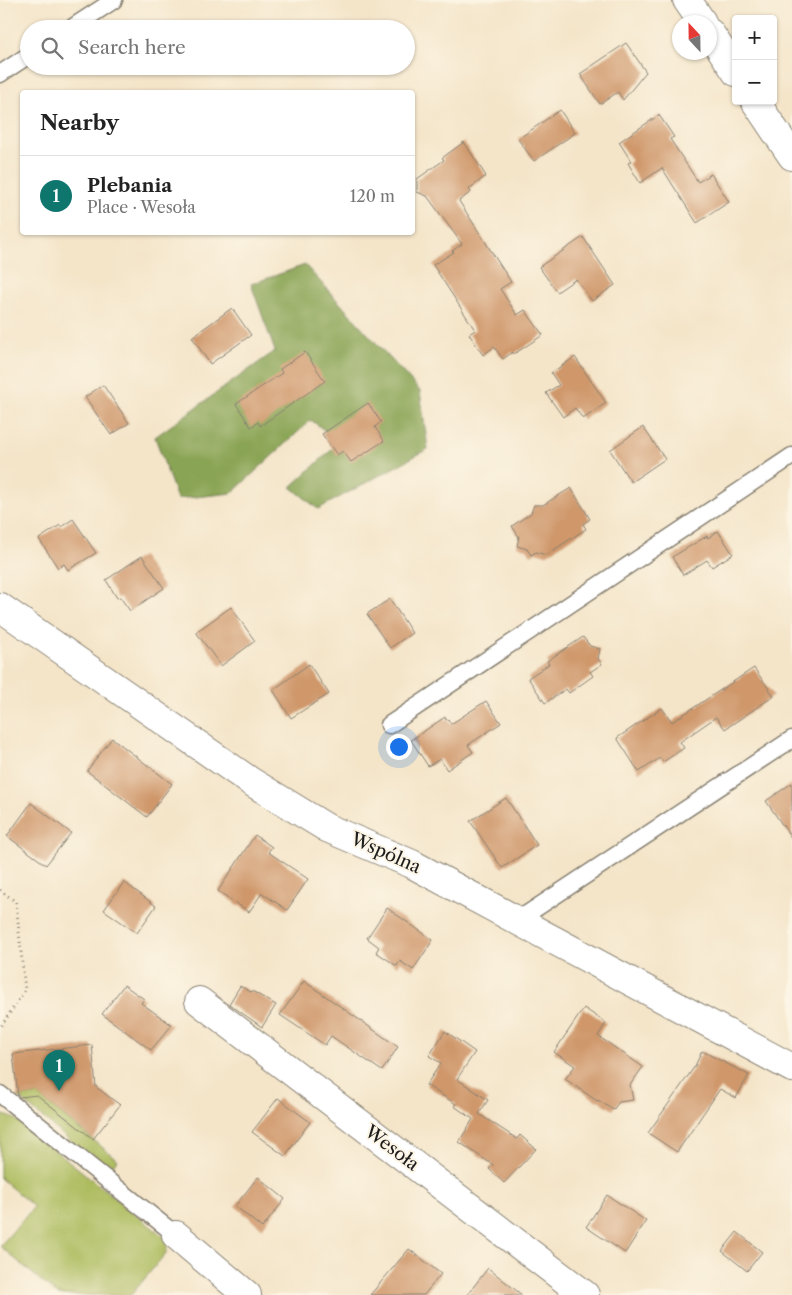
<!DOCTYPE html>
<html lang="en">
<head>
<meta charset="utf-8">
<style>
  body { margin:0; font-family:"Libre Caslon Text",serif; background:#f2f2f2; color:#222 }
  .controls { position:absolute; right:15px; top:15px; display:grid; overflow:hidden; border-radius:5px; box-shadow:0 1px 4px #0004 }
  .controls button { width:45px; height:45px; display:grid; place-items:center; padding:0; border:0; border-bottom:1px solid #e0e0e0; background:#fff; color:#222; font:25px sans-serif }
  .compass { position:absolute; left:672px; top:15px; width:45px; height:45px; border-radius:50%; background:#fff; box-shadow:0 1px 4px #0004; rotate:338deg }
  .you { position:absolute; left:398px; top:746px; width:18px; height:18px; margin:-12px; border:4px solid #fff; border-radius:50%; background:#1a73e8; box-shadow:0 0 0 8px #1a73e833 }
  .badge { display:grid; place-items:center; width:32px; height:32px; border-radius:50%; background:#0f766e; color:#fff; font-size:16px; font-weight:700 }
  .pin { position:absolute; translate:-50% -41px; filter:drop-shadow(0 1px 2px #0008) }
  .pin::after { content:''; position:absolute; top:26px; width:18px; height:15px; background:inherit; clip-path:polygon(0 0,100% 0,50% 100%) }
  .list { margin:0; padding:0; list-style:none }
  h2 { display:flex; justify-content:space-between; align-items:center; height:65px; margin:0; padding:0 20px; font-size:21px }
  h2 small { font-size:16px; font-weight:400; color:#767676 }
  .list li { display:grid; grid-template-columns:32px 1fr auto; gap:15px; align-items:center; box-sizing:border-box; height:80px; padding:0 20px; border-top:1px solid #e0e0e0 }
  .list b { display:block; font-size:19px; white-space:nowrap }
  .list p { margin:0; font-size:16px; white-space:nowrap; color:#767676 }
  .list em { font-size:16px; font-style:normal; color:#767676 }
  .icon { flex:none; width:28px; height:28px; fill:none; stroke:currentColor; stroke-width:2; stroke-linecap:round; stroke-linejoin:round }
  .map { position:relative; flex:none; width:792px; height:1295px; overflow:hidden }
  .search { position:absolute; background:#fff; box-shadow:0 1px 4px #0004; left:20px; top:20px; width:395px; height:55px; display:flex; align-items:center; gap:12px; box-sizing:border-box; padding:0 18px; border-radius:28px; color:#767676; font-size:19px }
  .panel { position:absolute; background:#fff; box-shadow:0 1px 4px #0004; left:20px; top:90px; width:395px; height:145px; border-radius:5px }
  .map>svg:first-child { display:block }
</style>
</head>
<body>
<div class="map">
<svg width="792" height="1295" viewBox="0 0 792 1295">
  <rect width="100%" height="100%" fill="#fcf5e5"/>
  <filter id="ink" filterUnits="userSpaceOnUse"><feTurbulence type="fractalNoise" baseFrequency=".02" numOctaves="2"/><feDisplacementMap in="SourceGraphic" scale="10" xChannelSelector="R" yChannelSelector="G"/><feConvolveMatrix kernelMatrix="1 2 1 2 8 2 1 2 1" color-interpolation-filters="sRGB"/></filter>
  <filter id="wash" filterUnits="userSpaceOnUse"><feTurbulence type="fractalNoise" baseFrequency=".0096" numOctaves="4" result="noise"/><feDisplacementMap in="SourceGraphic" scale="20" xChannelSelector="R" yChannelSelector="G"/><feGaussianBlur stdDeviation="1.12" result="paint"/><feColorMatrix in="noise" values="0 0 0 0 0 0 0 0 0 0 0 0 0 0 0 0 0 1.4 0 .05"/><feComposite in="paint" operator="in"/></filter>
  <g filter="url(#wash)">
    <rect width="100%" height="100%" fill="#f4e5c9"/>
    <path fill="#adbc5e" stroke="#646c3d" d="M 37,1095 L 118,1160 L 106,1171 L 18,1097 Z
      M 4,1115 L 16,1119 L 164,1237 L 168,1243 L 166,1253 L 131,1295 L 58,1295 L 0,1246 L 34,1207 L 0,1178 L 0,1117 L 3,1118 Z"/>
    <path fill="#8aa455" stroke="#536038" d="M 305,265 L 420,391 L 428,449 L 318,509 L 291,487 L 340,442 L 311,420 L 232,493 L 177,499 L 155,437 L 275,351 L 251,284 Z"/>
    <g id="blocks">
      <path fill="#cf976a" d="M 626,43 L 646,72 L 623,100 L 618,92 L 600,104 L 580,74 Z
        M 560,110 L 575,133 L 534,161 L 518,139 Z
        M 659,115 L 674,137 L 670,139 L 698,182 L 711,174 L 729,202 L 697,223 L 662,168 L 640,183 L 628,163 L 631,161 L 619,142 Z
        M 464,142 L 486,176 L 469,189 L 471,192 L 459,201 L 511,282 L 500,289 L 517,315 L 525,310 L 543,335 L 514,354 L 513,352 L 503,359 L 494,347 L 483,355 L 469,334 L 475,330 L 433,265 L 454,252 L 452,251 L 462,244 L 427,196 L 417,192 L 417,179 L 444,160 L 442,158 Z
        M 583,237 L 615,285 L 592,301 L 576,279 L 557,292 L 539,267 Z
        M 232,308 L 251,335 L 210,364 L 192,337 Z
        M 305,352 L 325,381 L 260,426 L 258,422 L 251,427 L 236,404 L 282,373 L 280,369 Z
        M 575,357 L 606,403 L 583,419 L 575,408 L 563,417 L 546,393 L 559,385 L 551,373 Z
        M 103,385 L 129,423 L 111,435 L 85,397 Z
        M 368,403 L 381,422 L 375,427 L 384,441 L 351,462 L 343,451 L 337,455 L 322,434 Z
        M 643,427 L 665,459 L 631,482 L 610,450 Z
        M 571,488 L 590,519 L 583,524 L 586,529 L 546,555 L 536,552 L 531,555 L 527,549 L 517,546 L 519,537 L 512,526 L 531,513 L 534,505 L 543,505 Z
        M 73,519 L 96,553 L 68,570 L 64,564 L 58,568 L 39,539 L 60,525 L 61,527 Z
        M 718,531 L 733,554 L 712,567 L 707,560 L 683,575 L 672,557 L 707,536 L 708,538 Z
        M 142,556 L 164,588 L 130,611 L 120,597 L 117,598 L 106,580 Z
        M 390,599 L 412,633 L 390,648 L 367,614 Z
        M 231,607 L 255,641 L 221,666 L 196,632 Z
        M 583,637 L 590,646 L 600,649 L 598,659 L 602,664 L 590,672 L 593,676 L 569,693 L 566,689 L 545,703 L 528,678 L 549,664 L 547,661 Z
        M 309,664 L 329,694 L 291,718 L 273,690 Z
        M 754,668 L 774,696 L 725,729 L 716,717 L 680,742 L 684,748 L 663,762 L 660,758 L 639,772 L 617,738 L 662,708 L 672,722 Z
        M 486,701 L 501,723 L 468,745 L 473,752 L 447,770 L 440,759 L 428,766 L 411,740 L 445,717 L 446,720 L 448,719 L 451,724 Z
        M 112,738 L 172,784 L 147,817 L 87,771 Z
        M 792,783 L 792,839 L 766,801 Z
        M 506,798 L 537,845 L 502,868 L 470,821 Z
        M 31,803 L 71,833 L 46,865 L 7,836 Z
        M 255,835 L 272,847 L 268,852 L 308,879 L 287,910 L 262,893 L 249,912 L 218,891 Z
        M 124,882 L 156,906 L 137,933 L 104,910 Z
        M 387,908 L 433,940 L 413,970 L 400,961 L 397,966 L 376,952 L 379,947 L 367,938 Z
        M 304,981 L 398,1047 L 382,1071 L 331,1036 L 325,1045 L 280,1015 Z
        M 124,985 L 144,999 L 141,1003 L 172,1025 L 151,1050 L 102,1014 Z
        M 240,986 L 251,992 L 252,991 L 276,1005 L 262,1027 L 229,1004 Z
        M 584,1008 L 606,1023 L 598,1036 L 643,1067 L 630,1085 L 633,1100 L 619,1102 L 613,1110 L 598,1100 L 597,1101 L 565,1079 L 575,1066 L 554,1052 Z
        M 445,1031 L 475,1052 L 457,1079 L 488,1100 L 479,1114 L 517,1139 L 520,1135 L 536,1149 L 504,1183 L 489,1169 L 493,1165 L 459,1142 L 473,1119 L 454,1106 L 456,1104 L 426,1085 L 441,1063 L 429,1056 Z
        M 92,1045 L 96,1087 L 120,1105 L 93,1139 L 37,1095 L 20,1097 L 18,1096 L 13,1054 Z
        M 702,1051 L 749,1075 L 736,1098 L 720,1089 L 677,1152 L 648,1133 L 695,1066 Z
        M 278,1098 L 310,1122 L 285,1156 L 252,1132 Z
        M 258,1177 L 285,1199 L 262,1228 L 235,1206 Z
        M 607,1195 L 646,1221 L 625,1253 L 586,1227 Z
        M 737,1232 L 762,1252 L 747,1271 L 722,1251 Z
        M 409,1249 L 441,1274 L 424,1295 L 370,1295 Z
        M 488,1268 L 522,1295 L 467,1295 Z"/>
    </g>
  </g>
  <g filter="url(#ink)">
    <use href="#blocks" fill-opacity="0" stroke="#888072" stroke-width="1"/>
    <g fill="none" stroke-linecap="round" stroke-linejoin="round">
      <defs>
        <path id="service" d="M 70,29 L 114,0
          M 0,74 L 29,55
          M 389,725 L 792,456
          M 518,920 L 792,739
          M 0,1094 L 176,1235"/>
        <path id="minor" d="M 687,0 L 702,22
          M 710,33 L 736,72
          M 755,101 L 792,156
          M 0,607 L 250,781 L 327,828 L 412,864 L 792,1068
          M 199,1001 L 585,1295
          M 176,1235 L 247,1295"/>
      </defs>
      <use href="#service" stroke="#888072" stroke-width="19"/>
      <use href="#minor" stroke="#888072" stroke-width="30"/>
      <path stroke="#888072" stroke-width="3" stroke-dasharray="1 4" stroke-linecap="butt" d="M 0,890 L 16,902 L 25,990 L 0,1028"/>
      <use href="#service" stroke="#fff" stroke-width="16"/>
      <use href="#minor" stroke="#fff" stroke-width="28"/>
    </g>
  </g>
  <g text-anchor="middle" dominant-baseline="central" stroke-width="4" stroke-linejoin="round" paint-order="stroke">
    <g font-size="18" fill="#1c1c1c" stroke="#fcf5e5">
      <text transform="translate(386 853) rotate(24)">Wspólna</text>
      <text transform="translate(392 1148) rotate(37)">Wesoła</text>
    </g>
  </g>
</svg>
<div class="controls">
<button>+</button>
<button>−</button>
</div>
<svg class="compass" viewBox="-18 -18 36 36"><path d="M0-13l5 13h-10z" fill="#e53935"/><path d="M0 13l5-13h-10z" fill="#767676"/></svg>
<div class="you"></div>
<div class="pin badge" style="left:59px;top:1091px">1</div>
<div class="search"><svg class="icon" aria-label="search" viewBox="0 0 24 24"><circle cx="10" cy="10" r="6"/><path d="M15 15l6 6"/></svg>Search here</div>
<section class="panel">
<h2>Nearby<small></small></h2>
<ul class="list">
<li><span class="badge">1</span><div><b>Plebania</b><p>Place · Wesoła</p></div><em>120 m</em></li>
</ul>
</section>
</div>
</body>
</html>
